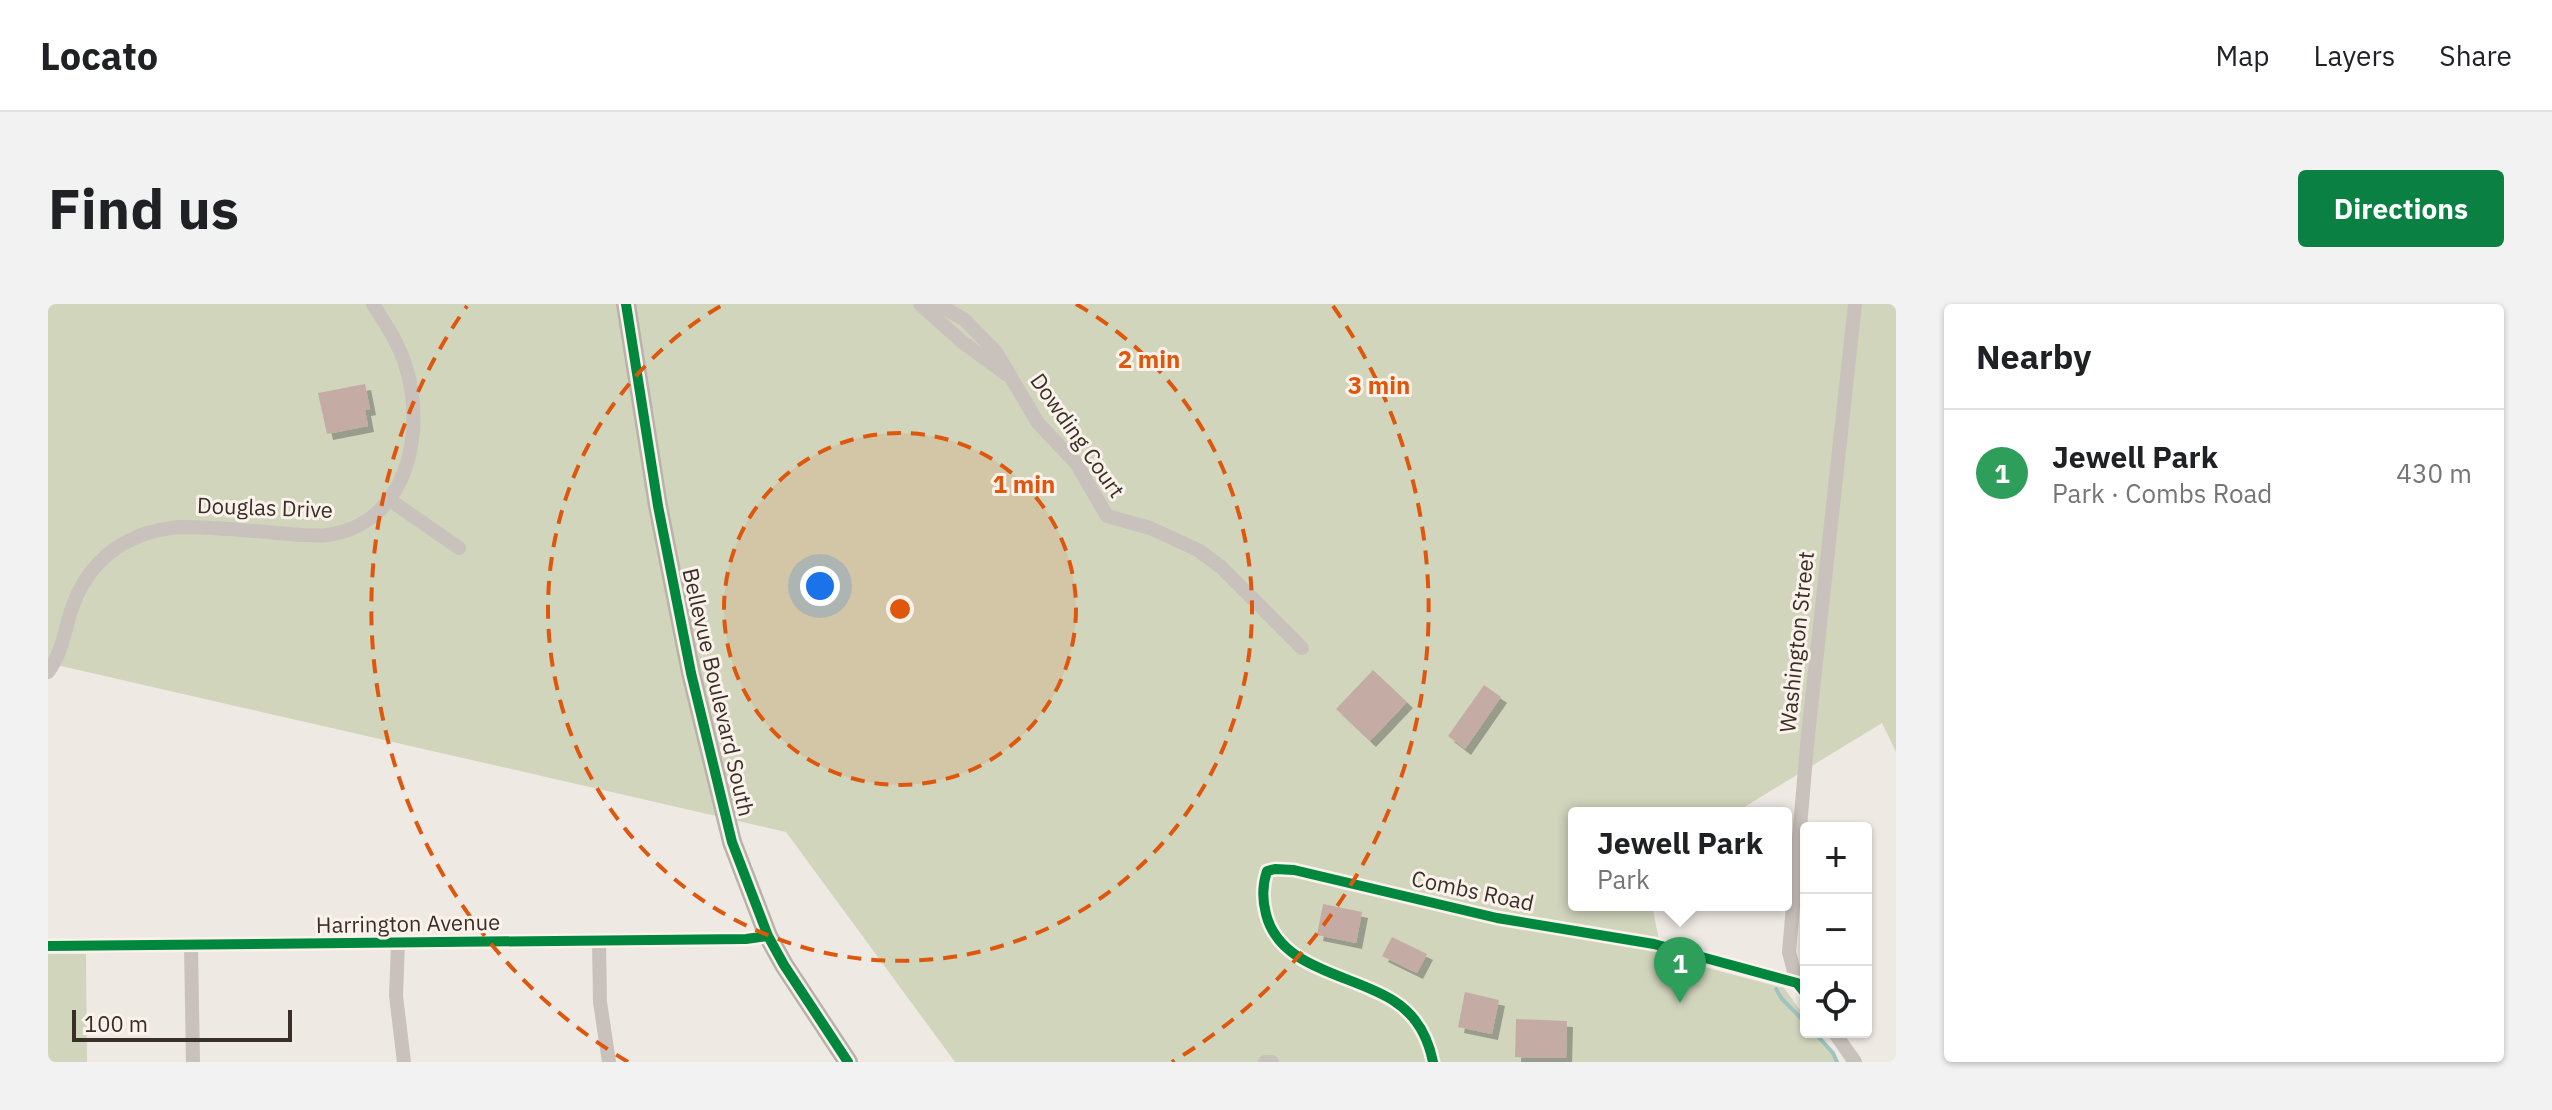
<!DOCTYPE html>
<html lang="en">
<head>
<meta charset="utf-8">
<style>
  body { margin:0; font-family:"IBM Plex Sans",sans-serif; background:#f2f2f2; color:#202124 }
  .controls { position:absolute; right:24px; bottom:24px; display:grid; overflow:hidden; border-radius:8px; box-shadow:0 2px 6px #0004 }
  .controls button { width:72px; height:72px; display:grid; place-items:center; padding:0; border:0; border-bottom:2px solid #e0e0e0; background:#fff; color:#202124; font:40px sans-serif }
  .scale { position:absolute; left:24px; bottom:20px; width:220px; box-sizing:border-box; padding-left:8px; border:4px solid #3a2e29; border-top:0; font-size:22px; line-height:28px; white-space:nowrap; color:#3a2e29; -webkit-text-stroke:6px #fbf3eb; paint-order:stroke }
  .you { position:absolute; left:772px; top:282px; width:28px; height:28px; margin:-20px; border:6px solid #fff; border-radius:50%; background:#1a73e8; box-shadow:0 0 0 12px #1a73e833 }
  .badge { display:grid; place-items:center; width:52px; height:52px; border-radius:50%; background:#0b8043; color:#fff; font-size:26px; font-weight:700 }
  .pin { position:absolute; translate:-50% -66px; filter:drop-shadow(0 2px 4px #0008) }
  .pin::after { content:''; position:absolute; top:42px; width:28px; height:24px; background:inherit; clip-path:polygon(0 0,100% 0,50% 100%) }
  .popup { position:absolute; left:1520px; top:503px; width:224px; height:104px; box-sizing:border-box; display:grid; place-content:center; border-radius:8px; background:#fff; filter:drop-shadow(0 2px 6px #0005); font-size:26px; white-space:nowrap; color:#757577 }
  .popup b { font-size:30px; color:#202124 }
  .popup::after { content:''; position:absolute; left:50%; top:100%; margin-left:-16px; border:16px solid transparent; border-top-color:#fff }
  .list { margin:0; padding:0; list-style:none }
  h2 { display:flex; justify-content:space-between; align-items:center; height:104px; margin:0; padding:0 32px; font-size:34px }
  h2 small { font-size:26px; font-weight:400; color:#757577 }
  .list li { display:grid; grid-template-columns:52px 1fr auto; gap:24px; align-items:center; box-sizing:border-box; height:128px; padding:0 32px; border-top:2px solid #e0e0e0 }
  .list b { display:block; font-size:30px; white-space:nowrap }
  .list p { margin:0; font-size:26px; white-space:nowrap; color:#757577 }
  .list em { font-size:26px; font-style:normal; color:#757577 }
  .icon { flex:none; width:44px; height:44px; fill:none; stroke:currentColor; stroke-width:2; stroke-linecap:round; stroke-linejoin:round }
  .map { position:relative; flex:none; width:1848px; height:758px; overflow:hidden; border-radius:8px }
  header { display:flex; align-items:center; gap:48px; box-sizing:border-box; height:112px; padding:0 40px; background:#fff; border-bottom:2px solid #e0e0e0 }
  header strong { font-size:38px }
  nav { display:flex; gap:44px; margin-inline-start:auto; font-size:28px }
  .intro { display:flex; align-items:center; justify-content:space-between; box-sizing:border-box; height:192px; padding:0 48px }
  h1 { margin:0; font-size:56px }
  .button { padding:20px 36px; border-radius:8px; background:#0b8043; color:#fff; font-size:28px; font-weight:700 }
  main { display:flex; gap:48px; padding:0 48px }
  aside { flex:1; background:#fff; border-radius:8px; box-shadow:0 2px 6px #0004 }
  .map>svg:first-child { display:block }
</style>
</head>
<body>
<header>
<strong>Locato</strong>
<nav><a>Map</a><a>Layers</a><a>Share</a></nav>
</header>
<div class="intro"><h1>Find us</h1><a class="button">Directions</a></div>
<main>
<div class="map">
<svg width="1848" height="758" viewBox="0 0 1848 758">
  <defs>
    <filter id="shadow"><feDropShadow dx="6" dy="6" stdDeviation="0" flood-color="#0004"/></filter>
  </defs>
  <rect width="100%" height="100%" fill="#efe9e3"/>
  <path fill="#d1d5bc" d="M 0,0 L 1848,0 L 1848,448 L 1834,419 L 1698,502 L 1690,509 L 1526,509 L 1526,601 L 1604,601 L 1614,652 L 1736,684 L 1758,714 L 1758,728 L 1769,728 L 1791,758 L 907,758 L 738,528 L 0,359 Z
    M 0,650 L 38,650 L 39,758 L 0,758 Z"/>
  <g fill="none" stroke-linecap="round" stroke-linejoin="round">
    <path stroke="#9ec3c1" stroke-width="4" d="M 1728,685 L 1734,695 L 1758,719
      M 1766,728 L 1785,749 L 1789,758"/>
  </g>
  <path fill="#c4aca4" filter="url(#shadow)" d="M 317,80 L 322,105 L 317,106 L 320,122 L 279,130 L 270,89 Z
    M 1325,366 L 1359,398 L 1322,437 L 1288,405 Z
    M 1436,381 L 1453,393 L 1417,445 L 1400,432 Z
    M 1275,600 L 1314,608 L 1308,639 L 1269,631 Z
    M 1344,633 L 1379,650 L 1369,669 L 1334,652 Z
    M 1417,688 L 1451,696 L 1444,730 L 1410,723 Z
    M 1468,715 L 1519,717 L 1518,754 L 1467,753 Z"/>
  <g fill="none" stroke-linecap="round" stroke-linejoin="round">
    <path stroke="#c9c1bc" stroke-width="14" d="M 872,0 L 913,37 L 958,70
      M 890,0 L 917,16 L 948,48 L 990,119 L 1028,159 L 1059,212 L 1102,224 L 1150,246 L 1173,263 L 1254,344
      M 342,196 L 411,244
      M 0,368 C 13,350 16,331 22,310 C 38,257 77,228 131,223 C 164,223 196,226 229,229 C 245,230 263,233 279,231 C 360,221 379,126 357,60 C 350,38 337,19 325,0
      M 551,637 L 552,698 L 561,758
      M 350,640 L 348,692 L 356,758
      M 0,642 L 698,635 L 720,632
      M 143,642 L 145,758
      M 1749,679 L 1741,648 L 1760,431 L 1807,0
      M 1786,728 L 1807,758
      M 1217,758 L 1224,758
      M 1385,758 C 1380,733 1368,711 1346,697 C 1305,670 1232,666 1218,610 C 1214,595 1214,582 1219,567 L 1227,565 L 1246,566 L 1449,614 L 1606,640 L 1749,679 L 1758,690"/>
    <path stroke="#b9b1ac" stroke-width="20" d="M 578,0 L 610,202 L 643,369 L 684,538 L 720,632 L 736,661 L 800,758"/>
    <defs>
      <path id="cycleway" d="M 578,0 L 610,202 L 643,369 L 684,538 L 720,632 L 736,661 L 800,758
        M 0,642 L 698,635 L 720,632
        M 1385,758 C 1380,733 1368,711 1346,697 C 1305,670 1232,666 1218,610 C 1214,595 1214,582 1219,567 L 1227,565 L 1246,566 L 1449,614 L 1606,640 L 1749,679 L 1758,690"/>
    </defs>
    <use href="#cycleway" stroke="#fbf3eb" stroke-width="15"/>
    <use href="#cycleway" stroke="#00873e" stroke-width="10"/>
  </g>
  <circle cx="852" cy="305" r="176" fill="#df570d" fill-opacity=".12"/>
  <g fill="none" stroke="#df570d" stroke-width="4" stroke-dasharray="14 10">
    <circle cx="852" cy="305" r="176"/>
    <path d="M1028 0A352 352 0 1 1 676 0"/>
    <path d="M580 758A528 528 0 0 1 419 2M1285 2A528 528 0 0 1 1124 758"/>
  </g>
  <g text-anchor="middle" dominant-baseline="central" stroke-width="6" stroke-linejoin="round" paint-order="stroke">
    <g font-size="22" fill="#3a2e29" stroke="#fbf3eb">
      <text transform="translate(1030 131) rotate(55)">Dowding Court</text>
      <text transform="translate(217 203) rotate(2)">Douglas Drive</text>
      <text transform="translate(1748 338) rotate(-84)">Washington Street</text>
      <text transform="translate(671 388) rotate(77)">Bellevue Boulevard South</text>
      <text transform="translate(1425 586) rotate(12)">Combs Road</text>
      <text transform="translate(360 619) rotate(-1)">Harrington Avenue</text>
    </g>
  </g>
  <circle cx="852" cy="305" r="12" fill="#df570d" stroke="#fbf3eb" stroke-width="4"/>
  <g font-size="24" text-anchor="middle" font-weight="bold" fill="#df570d" stroke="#fbf3eb" stroke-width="6" stroke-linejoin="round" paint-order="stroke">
    <text x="1101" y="64">2 min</text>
    <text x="1331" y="90">3 min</text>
    <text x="976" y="189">1 min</text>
  </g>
</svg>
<div class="controls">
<button>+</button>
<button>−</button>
<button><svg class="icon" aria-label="locate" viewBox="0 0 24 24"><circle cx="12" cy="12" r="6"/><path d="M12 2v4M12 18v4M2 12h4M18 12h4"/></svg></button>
</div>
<div class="scale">100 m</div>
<div class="you"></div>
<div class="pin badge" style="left:1632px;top:699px;background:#2e9e5b">1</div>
<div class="popup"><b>Jewell Park</b>Park</div>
</div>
<aside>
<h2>Nearby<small></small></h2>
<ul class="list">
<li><span class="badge" style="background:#2e9e5b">1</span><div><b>Jewell Park</b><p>Park · Combs Road</p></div><em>430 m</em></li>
</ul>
</aside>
</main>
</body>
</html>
